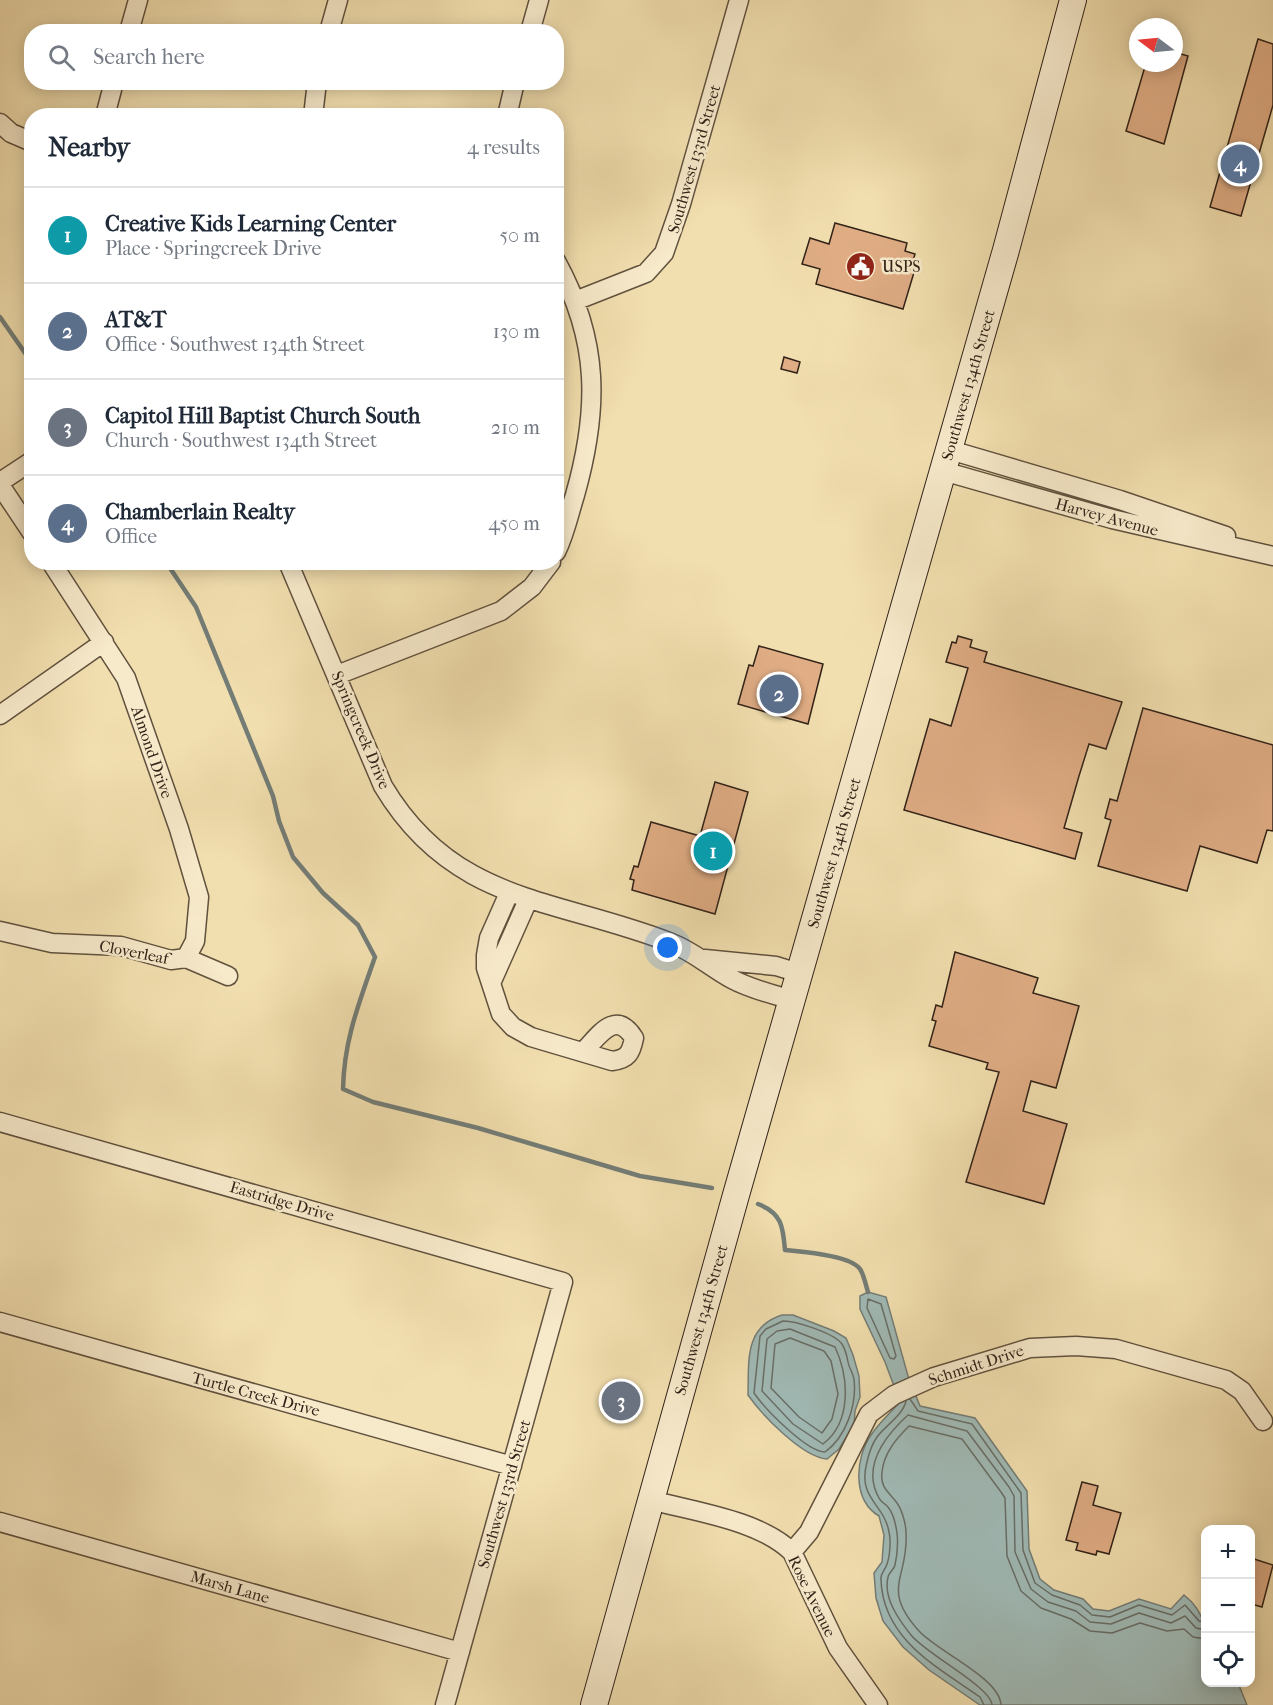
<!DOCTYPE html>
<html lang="en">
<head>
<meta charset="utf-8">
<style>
  body { margin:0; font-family:"IM FELL French Canon",serif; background:#f2f2f3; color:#1f2937 }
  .controls { position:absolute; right:18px; bottom:18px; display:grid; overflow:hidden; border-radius:12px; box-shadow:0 3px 15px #0003 }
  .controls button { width:54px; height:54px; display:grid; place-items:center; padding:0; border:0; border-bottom:2px solid #e0e1e3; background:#fff; color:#1f2937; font:30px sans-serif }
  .compass { position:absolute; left:1129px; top:18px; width:54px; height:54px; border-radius:50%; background:#fff; box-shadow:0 3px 15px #0003; rotate:286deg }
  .you { position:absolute; left:668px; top:948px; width:21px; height:21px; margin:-15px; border:4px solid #fff; border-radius:50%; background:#1a73e8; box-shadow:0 0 0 9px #1a73e833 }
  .badge { display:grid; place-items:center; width:39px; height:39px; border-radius:50%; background:#ea580c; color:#fff; font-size:20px; font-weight:700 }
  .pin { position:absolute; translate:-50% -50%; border:3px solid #fff; box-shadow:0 2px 6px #0006 }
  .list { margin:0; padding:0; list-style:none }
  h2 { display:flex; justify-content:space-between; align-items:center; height:78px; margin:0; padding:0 24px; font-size:26px }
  h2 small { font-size:20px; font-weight:400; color:#747a83 }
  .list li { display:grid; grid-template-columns:39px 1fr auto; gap:18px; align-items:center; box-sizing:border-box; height:96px; padding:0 24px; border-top:2px solid #e0e1e3 }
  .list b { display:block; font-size:22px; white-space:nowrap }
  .list p { margin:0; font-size:20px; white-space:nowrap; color:#747a83 }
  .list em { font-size:20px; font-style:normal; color:#747a83 }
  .icon { flex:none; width:33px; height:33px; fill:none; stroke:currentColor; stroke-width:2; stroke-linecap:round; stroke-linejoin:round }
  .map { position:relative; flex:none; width:1273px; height:1705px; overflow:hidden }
  .search { position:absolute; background:#fff; box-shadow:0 3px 15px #0003; left:24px; top:24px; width:540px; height:66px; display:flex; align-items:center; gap:15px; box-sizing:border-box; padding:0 21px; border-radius:24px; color:#747a83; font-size:22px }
  .panel { position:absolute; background:#fff; box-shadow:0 3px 15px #0003; left:24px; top:108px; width:540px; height:462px; border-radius:24px }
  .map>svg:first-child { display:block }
</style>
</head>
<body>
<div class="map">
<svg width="1273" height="1705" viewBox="0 0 1273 1705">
  <rect width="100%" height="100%" fill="#f2dfaf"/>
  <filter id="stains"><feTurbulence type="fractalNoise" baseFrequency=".00333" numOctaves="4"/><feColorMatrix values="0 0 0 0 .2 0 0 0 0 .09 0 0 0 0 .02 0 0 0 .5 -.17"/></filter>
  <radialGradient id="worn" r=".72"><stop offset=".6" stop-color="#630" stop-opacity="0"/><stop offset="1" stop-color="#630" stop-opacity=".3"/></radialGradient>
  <path fill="#a0bab6" stroke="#737d77" stroke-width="1.5" d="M 868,1292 L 886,1297 L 908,1376 L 920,1406 L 975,1418 L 1027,1491 L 1029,1549 L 1040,1579 L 1054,1590 L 1083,1599 L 1093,1609 L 1109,1611 L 1139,1599 L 1171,1609 L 1184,1595 C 1214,1618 1205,1648 1206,1682 L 1238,1683 L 1247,1705 L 980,1705 L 929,1670 L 903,1647 L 883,1621 L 876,1598 L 874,1573 L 882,1562 L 884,1535 L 879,1516 C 852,1500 855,1458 871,1435 C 879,1423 890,1413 900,1402 L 885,1362 L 860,1309 L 860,1296 Z
    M 782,1315 L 793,1315 L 834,1331 L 846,1338 L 853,1355 L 859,1376 L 860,1397 L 855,1411 L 854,1425 L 839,1449 L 827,1459 C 802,1457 762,1415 748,1395 C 749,1361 744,1327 782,1315 Z"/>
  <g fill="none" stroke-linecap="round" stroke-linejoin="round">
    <path stroke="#686e67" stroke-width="1.5" d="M 868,1299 L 881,1304 L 896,1356 L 894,1359 L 890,1358 L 867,1308 Z
      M 783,1321 C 796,1321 834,1333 842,1344 C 845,1349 847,1356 848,1362 C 849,1368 853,1373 854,1379 C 857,1405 846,1437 825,1452 C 807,1452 765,1409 754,1393 L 760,1336 L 766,1329 Z
      M 790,1329 L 835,1347 C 849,1377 852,1422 823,1444 L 793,1424 L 762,1391 L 767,1339 L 777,1331 Z
      M 790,1338 L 824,1351 L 831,1361 L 838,1394 L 832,1419 L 822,1433 L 799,1417 L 771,1388 L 775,1344 Z
      M 910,1399 L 918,1411 L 972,1424 L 1021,1493 L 1023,1550 L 1035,1583 L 1052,1595 L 1080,1605 L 1092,1615 L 1110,1617 L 1139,1605 L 1172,1615 L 1185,1605 L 1199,1621 L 1206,1622
      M 906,1401 C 903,1415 886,1425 877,1437 C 872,1444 869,1453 867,1462 C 857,1499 884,1503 889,1532 C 891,1540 890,1556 887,1564 C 885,1571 880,1573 881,1580 C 883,1639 937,1667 980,1697 L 984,1705
      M 992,1705 C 991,1687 926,1654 911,1635 C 899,1620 883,1598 888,1577 C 889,1572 894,1570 895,1565 C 897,1556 898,1542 897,1533 C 896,1526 893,1513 888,1507 C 885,1503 881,1503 879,1498 C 861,1466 885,1436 908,1415 L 967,1431 L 1009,1487 L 1014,1496 L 1015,1552 L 1031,1589 L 1048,1602 L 1076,1611 L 1090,1622 L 1111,1624 L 1139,1613 L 1171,1623 L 1185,1616 L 1196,1628 L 1206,1630
      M 1001,1705 C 1000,1678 938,1652 919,1631 C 880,1588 909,1578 906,1533 C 906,1524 902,1510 897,1503 C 889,1492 880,1488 882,1472 C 884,1453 896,1439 909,1426 L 962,1439 L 1001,1492 L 1005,1498 L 1007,1556 L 1021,1591 L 1041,1608 L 1071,1619 L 1090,1631 L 1112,1633 L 1140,1623 L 1167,1631 L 1184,1629 L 1193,1637 L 1206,1639"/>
    <path stroke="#737d77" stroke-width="4.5" d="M 0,317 L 32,363
      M 166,562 L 196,607 L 273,796 L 279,821 L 293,857 L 323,893 L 358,925 L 375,957 C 359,1003 344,1040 343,1089 L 373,1102 L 478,1128 L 640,1176 L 712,1188
      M 758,1204 C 782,1213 783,1227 785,1250 C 802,1252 850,1255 860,1269 C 864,1275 866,1286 868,1292"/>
  </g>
  <path fill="#e0ad85" stroke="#302218" stroke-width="1.5" d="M 1258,39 L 1273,44 L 1273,105 L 1241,216 L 1210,207 Z
    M 1174,52 L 1188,56 L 1164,144 L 1126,131 L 1146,63 L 1174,63 Z
    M 835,223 L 907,243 L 905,251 L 915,254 L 911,268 L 915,269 L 903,309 L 816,284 L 820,269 L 802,264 L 810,238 L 829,244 Z
    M 784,357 L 800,362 L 797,373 L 781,369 Z
    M 958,636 L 972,640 L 970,647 L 987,652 L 984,662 L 1122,702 L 1106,749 L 1089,744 L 1079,776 L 1064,828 L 1082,833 L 1075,859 L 904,810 L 930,719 L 951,726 L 968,668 L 946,662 L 952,642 L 956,643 Z
    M 759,646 L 823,664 L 808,724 L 738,704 L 749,665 L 753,666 Z
    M 1143,708 L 1273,745 L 1273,831 L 1267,830 L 1257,863 L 1200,846 L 1187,891 L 1098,866 L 1111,820 L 1105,818 L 1110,799 L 1117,801 Z
    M 715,782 L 748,792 L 715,914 L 632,890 L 634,880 L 630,879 L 634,866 L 638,867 L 651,822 L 700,836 Z
    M 955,952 L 1038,978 L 1033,993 L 1079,1006 L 1056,1088 L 1031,1081 L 1023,1111 L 1067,1124 L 1044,1204 L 966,1182 L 999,1072 L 986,1069 L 988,1063 L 929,1046 L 936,1021 L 932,1020 L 936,1005 L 942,1007 Z
    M 1082,1482 L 1098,1486 L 1093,1505 L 1121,1513 L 1109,1554 L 1097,1551 L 1096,1555 L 1076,1550 L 1078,1543 L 1066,1540 Z
    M 1251,1558 L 1273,1565 L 1262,1607 L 1251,1604 Z"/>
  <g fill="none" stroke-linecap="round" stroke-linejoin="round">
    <defs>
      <path id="street" d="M 129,32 L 138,0
        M 329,32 L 338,0
        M 530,32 L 539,0
        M 105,116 L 114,82
        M 313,116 L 317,82
        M 507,116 L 515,82
        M 0,123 L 11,133 L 32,142
        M 556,261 C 600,341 599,410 575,495 C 569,514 565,534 556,552
        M 575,301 L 646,273 L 664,253 L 681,204 L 739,0
        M 950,450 L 1120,500 L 1226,536
        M 943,471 L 1112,519 L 1273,556
        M 0,482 L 32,461
        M 0,485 L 32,533
        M 51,562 L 126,678 L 179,829 L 199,897 L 195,941 L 186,958
        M 288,562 L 383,786 C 453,904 556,898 669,942 C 693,951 710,967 732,979 C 750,989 772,994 792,1000
        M 337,675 L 501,611 L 532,587 L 551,562
        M 0,715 L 104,642
        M 509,893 L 489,938 L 486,955 L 486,968 L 501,1014 L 513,1027 L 531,1037 L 612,1061 C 628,1059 631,1053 634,1038 C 615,1008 598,1037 583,1052
        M 0,931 L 52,943 L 121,946 L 171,960 L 186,958 L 228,976
        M 705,959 L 776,966 L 799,973
        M 492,981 L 528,900
        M 0,1122 L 563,1282 L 445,1705
        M 0,1322 L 512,1466
        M 651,1500 C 695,1512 759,1520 792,1552 L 838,1648 L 878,1705
        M 0,1522 L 460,1652
        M 792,1552 L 809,1532 L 869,1414 L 894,1395 L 934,1377 L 1030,1348 L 1076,1346 L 1116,1349 L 1226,1380 L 1242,1391 L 1263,1421"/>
      <path id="secondary" d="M 594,1705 L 736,1195 L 1006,250 L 1073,0"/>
    </defs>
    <use href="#street" stroke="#60513e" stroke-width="21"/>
    <use href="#secondary" stroke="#302218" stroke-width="28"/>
    <use href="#street" stroke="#f7eacb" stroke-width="18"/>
    <use href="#secondary" stroke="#f7eacb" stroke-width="26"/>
  </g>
  <defs>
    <symbol id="civic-disc" viewBox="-11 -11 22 22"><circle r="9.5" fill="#8f2418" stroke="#f7eacb"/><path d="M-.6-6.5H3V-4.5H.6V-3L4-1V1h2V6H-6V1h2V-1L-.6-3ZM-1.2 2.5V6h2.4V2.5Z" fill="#fff"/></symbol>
  </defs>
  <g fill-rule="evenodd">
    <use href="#civic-disc" x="844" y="250" width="33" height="33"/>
  </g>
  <g text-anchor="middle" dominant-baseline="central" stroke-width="5" stroke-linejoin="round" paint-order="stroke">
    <g font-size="16" fill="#302218" stroke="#f7eacb">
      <text transform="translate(694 159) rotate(-74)">Southwest 133rd Street</text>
      <text transform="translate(968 385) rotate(-74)">Southwest 134th Street</text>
      <text transform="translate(1107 517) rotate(15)">Harvey Avenue</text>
      <text transform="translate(361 730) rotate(67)">Springcreek Drive</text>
      <text transform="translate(152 752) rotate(71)">Almond Drive</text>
      <text transform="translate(834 853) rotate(-74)">Southwest 134th Street</text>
      <text transform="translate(134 952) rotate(11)">Cloverleaf</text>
      <text transform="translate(282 1201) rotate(16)">Eastridge Drive</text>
      <text transform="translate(701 1320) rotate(-74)">Southwest 134th Street</text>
      <text transform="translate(976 1365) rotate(-18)">Schmidt Drive</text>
      <text transform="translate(256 1394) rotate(15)">Turtle Creek Drive</text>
      <text transform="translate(504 1494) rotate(-74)">Southwest 133rd Street</text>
      <text transform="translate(230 1587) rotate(16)">Marsh Lane</text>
      <text transform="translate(812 1596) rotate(64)">Rose Avenue</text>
    </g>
    <g font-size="16" fill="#302218" stroke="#f7eacb" text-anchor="start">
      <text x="882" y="266">USPS</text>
    </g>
  </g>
  <rect width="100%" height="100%" filter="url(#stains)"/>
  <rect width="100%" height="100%" fill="url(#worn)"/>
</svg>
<div class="controls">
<button>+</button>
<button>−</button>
<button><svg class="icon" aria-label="locate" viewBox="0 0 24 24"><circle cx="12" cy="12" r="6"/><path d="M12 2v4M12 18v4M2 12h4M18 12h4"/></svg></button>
</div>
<svg class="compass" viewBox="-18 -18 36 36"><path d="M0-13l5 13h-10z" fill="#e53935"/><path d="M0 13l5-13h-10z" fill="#747a83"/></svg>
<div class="you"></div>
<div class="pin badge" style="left:713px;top:851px;background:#0f9aa8">1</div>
<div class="pin badge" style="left:779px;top:694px;background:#5c6f8a">2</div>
<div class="pin badge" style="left:621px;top:1401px;background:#6b7280">3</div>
<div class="pin badge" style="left:1240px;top:164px;background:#5c6f8a">4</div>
<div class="search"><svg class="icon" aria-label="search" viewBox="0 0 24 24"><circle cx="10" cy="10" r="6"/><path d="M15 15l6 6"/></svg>Search here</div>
<section class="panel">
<h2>Nearby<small>4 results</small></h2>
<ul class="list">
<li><span class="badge" style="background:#0f9aa8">1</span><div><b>Creative Kids Learning Center</b><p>Place · Springcreek Drive</p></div><em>50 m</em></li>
<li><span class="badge" style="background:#5c6f8a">2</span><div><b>AT&amp;T</b><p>Office · Southwest 134th Street</p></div><em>130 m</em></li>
<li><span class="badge" style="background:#6b7280">3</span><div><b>Capitol Hill Baptist Church South</b><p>Church · Southwest 134th Street</p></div><em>210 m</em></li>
<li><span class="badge" style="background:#5c6f8a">4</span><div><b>Chamberlain Realty</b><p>Office</p></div><em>450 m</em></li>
</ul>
</section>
</div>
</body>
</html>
